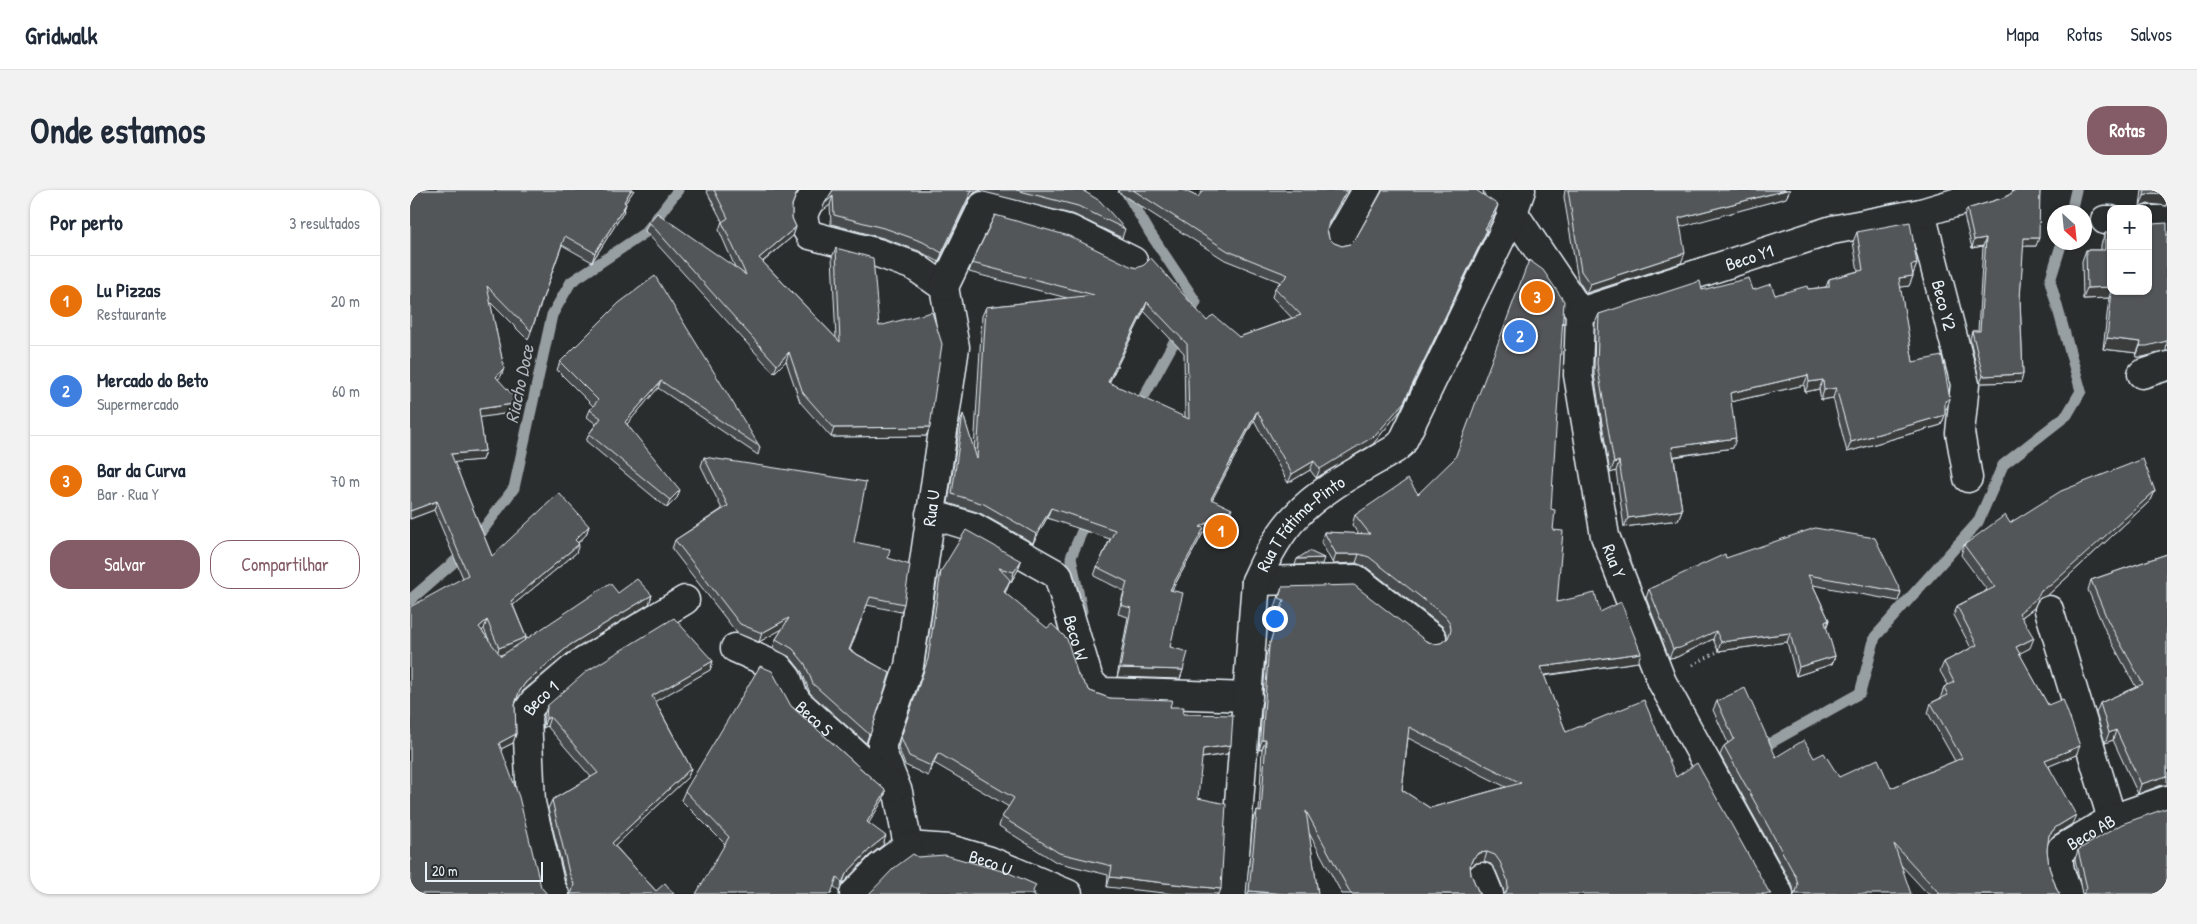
<!DOCTYPE html>
<html lang="pt">
<meta charset="utf-8">
<style>
body{margin:0;font-family:"Patrick Hand",sans-serif;background:#f2f2f3;color:#1f2937}
.controls{position:absolute;right:15px;top:15px;display:grid;overflow:hidden;border-radius:10px;box-shadow:0 1px 4px #0004}
.controls button{width:45px;height:45px;display:grid;place-items:center;padding:0;border:0;border-bottom:1px solid #e0e1e3;background:#fff;color:#1f2937;font:25px sans-serif}
.compass{position:absolute;left:1637px;top:15px;width:45px;height:45px;border-radius:50%;background:#fff;box-shadow:0 1px 4px #0004;rotate:153deg}
.scale{position:absolute;left:15px;bottom:12px;width:118px;box-sizing:border-box;padding-left:5px;border:2px solid #e8f1f8;border-top:0;font-size:14px;line-height:18px;white-space:nowrap;color:#e8f1f8;-webkit-text-stroke:4px #2a2d2e;paint-order:stroke}
.you{position:absolute;left:864px;top:428px;width:18px;height:18px;margin:-12px;border:4px solid #fff;border-radius:50%;background:#1a73e8;box-shadow:0 0 0 8px #1a73e833}
.badge{display:grid;place-items:center;width:32px;height:32px;border-radius:50%;background:#845c67;color:#fff;font-size:16px;font-weight:700}
.pin{position:absolute;translate:-50% -50%;border:2px solid #fff;box-shadow:0 1px 5px #0006}
.list{margin:0;padding:0;list-style:none}
h2{display:flex;justify-content:space-between;align-items:center;height:65px;margin:0;padding:0 20px;font-size:21px}
h2 small{font-size:16px;font-weight:400;color:#747a83}
.list li{display:grid;grid-template-columns:32px 1fr auto;gap:15px;align-items:center;box-sizing:border-box;height:90px;padding:0 20px;border-top:1px solid #e0e1e3}
.list b{display:block;font-size:19px;white-space:nowrap}
.list p{margin:0;font-size:16px;white-space:nowrap;color:#747a83}
.list em{font-size:16px;font-style:normal;color:#747a83}
.actions{display:flex;gap:10px;padding:15px 20px}
.actions a{flex:1;padding:11px 0;border:1px solid #845c67;border-radius:20px;text-align:center;font-size:18px;color:#845c67}
.actions .main{background:#845c67;color:#fff}
.map{position:relative;flex:none;width:1757px;height:704px;overflow:hidden;border-radius:20px}
header{display:flex;align-items:center;gap:30px;box-sizing:border-box;height:70px;padding:0 25px;background:#fff;border-bottom:1px solid #e0e1e3}
header strong{font-size:24px}
nav{display:flex;gap:28px;margin-inline-start:auto;font-size:18px}
.intro{display:flex;align-items:center;justify-content:space-between;box-sizing:border-box;height:120px;padding:0 30px}
h1{margin:0;font-size:35px}
.button{padding:12px 22px;border-radius:20px;background:#845c67;color:#fff;font-size:18px;font-weight:700}
main{display:flex;gap:30px;padding:0 30px}
aside{flex:1;background:#fff;border-radius:20px;box-shadow:0 1px 4px #0004}
.map>svg:first-child{display:block}
</style>
<header>
<strong>Gridwalk</strong>
<nav><a>Mapa</a><a>Rotas</a><a>Salvos</a></nav>
</header>
<div class="intro"><h1>Onde estamos</h1><a class="button">Rotas</a></div>
<main>
<aside>
<h2>Por perto<small>3 resultados</small></h2>
<ul class="list">
<li><span class="badge" style="background:#e8710a">1</span><div><b>Lu Pizzas</b><p>Restaurante</p></div><em>20 m</em></li>
<li><span class="badge" style="background:#3f7fe0">2</span><div><b>Mercado do Beto</b><p>Supermercado</p></div><em>60 m</em></li>
<li><span class="badge" style="background:#e8710a">3</span><div><b>Bar da Curva</b><p>Bar · Rua Y</p></div><em>70 m</em></li>
</ul>
<div class="actions"><a class="main">Salvar</a><a>Compartilhar</a></div>
</aside>
<div class="map">
<svg width="1757" height="704" viewBox="0 0 1757 704">
<rect width="100%" height="100%" fill="#2a2d2e"/>
<filter id="ink" filterUnits="userSpaceOnUse"><feTurbulence type="fractalNoise" baseFrequency=".02" numOctaves="2"/><feDisplacementMap in="SourceGraphic" scale="10" xChannelSelector="R" yChannelSelector="G"/><feConvolveMatrix kernelMatrix="1 2 1 2 8 2 1 2 1" color-interpolation-filters="sRGB"/></filter>
<g filter="url(#ink)">
<g fill="none" stroke-linecap="round" stroke-linejoin="round">
<path stroke="#989fa3" stroke-width="11" d="M715 0 740 43 786 112 726 221
M1661 22 1666 0
M0 410 58 360 104 298 142 125 161 92 236 42 268 0
M672 421 661 367 678 327
M1346 561 1450 503 1465 447 1568 332 1593 275 1657 225 1671 201 1640 91 1652 52"/>
<defs>
<g id="minor">
<path d="M408 0C396 17 387 25 400 45L468 63 504 76 534 97 545 157 499 476 472 554V562L488 602 498 656"/>
<path id="s1" d="M1088 0 1170 122 1168 185 1195 346 1252 492 1369 704"/>
<path id="s2" d="M1511 23 1555 194 1550 243 1558 288"/>
<path d="M1695 30H1701"/>
<path d="M1738 30H1757"/>
<path d="M929 49 957 0"/>
<path d="M534 97 573 16 661 40 723 71"/>
<path id="s3" d="M1170 122 1422 40 1511 23 1588 0"/>
<path d="M1732 184 1757 176"/>
<path id="s4" d="M520 324 563 337 648 385 679 490 688 500 696 502 838 507"/>
<path d="M846 391 946 389 1022 448"/>
<path d="M1639 420 1702 629"/>
<path id="s5" d="M325 458 368 477 377 488 383 505 388 513 483 598"/>
<path id="s6" d="M498 656 539 659 580 671 658 704"/>
<path d="M1072 687 1079 704"/>
<path id="s7" d="M145 704 141 698 121 613 117 527 119 519 123 513 165 477 275 410"/>
<path d="M444 704 470 677 498 656"/>
<path id="s8" d="M822 704 846 391C856 368 868 344 886 326 913 297 952 279 985 259L992 253 1103 23 1111 0"/>
<path id="s9" d="M1658 704C1653 689 1645 675 1651 659L1702 629 1757 610"/>
</g>
</defs>
<use href="#minor" stroke="#e8f1f8" stroke-width="31"/>
<path stroke="#e8f1f8" stroke-width="3" stroke-dasharray="1 4" stroke-linecap="butt" d="M1283 475 1311 460"/>
<use href="#minor" stroke="#2a2d2e" stroke-width="28"/>
</g>
<path fill="#474b4d" stroke="#e8f1f8" fill-rule="evenodd" d="M0 0H224L215 13 216 14 213 23 182 72 152 55 118 150 80 112 94 178 91 186 88 189 107 222 70 227 75 261 72 270 44 272 82 366 179 336 176 345 168 353 166 363 103 415 116 447 114 450 208 403 242 405 239 414 157 464 113 501 107 510 105 514 106 544 103 553 91 559 0 704 53 388 24 320 0 329ZM74 439 79 450 72 441Z
M296 0H389L387 2 382 16V28L386 37 383 46 353 72 426 148 422 67 426 58 469 136 520 237 516 246 421 247 390 212 376 171 364 183 235 41 239 32 325 77 309 40 312 31Z
M423 0H676L675 2 715 39 712 48 665 25 570 1 564 3 559 9 529 72 509 61 473 48 421 34 420 15 411 22 415 13Z
M709 0H773L788 7 917 38 919 48 924 53 932 56 940 54 946 48 972 0H1066L1085 24 1076 39 1073 49 990 221 963 254 906 288 900 280 878 293 844 230 802 309 818 328 793 343 762 400 760 457 773 480 770 489 707 487 718 427 708 424 714 401 684 386 687 377 700 349 637 328 623 353 570 323 538 313 550 233 553 224 564 261 572 126 576 117 657 108 559 82 562 73 585 25 829 147 882 128 862 107 865 98 870 92 815 70 708 2ZM734 121 774 163 775 228 699 193Z
M1155 0H1380L1376 8 1270 36 1271 73 1176 103 1168 90 1154 7Z
M1603 0H1630L1626 56H1613L1610 109 1613 184 1611 192 1570 193 1560 149 1562 141H1568L1573 56 1562 58 1554 26 1557 19 1596 7 1603 2Z
M1732 0H1757V16L1738 14 1730 17Z
M1447 42 1507 74 1503 84V86L1499 96 1490 97 1503 172 1537 218 1535 219V225L1531 235 1437 262 1423 208 1411 210 1409 199 1395 202 1394 195 1321 212 1323 258 1264 267 1272 320 1268 330 1214 337 1206 281 1200 283 1184 184 1185 133 1189 124 1292 100H1343L1365 105 1398 99 1416 97 1419 89 1448 81 1443 52Z
M1695 43 1701 101H1738L1756 161 1733 167H1726L1727 163 1693 159 1699 108 1673 109 1672 71 1676 60H1691V55Z
M209 113 350 257 348 265 248 198 217 234 267 308 257 318 176 251 179 244 186 234 177 227 180 220 183 216 147 180 150 172Z
M294 267 444 352 478 368 494 414 491 422 457 415 440 460 480 483 456 553 400 503 392 482 380 467 363 458 366 449 373 438 349 452 327 443 262 359 265 350 312 319 291 276Z
M1745 301 1741 310 1638 405 1628 409 1624 418 1611 428 1620 458 1609 463 1666 565 1639 576 1662 634 1643 646 1638 652 1637 660 1639 677 1647 700 1650 704H1518L1491 675 1384 704 1383 697 1310 565 1314 556 1318 553 1303 520 1307 511 1366 567 1404 568 1429 587 1481 598 1545 571 1518 523 1521 513 1531 508V506L1534 497 1538 495 1530 481 1534 472 1561 458 1544 425 1547 416 1577 400 1551 365 1554 355 1600 333Z
M1008 304 1141 319 1143 340 1147 412 1190 422 1228 472 1134 486 1156 542 1266 587 1094 704 1093 698 1086 681 1081 674 1074 672 1066 673 1060 677 1061 684 1068 701 1071 704H932L899 643 908 704H836L843 631 847 621 849 622 852 559 849 560 856 466 870 419 865 417 872 397 1024 454 1031 453 1037 448V443L1032 436 956 377 946 373 923 374 911 352 914 342 949 344 942 335 945 325ZM998 548 1096 597 1020 618 992 600Z
M1757 364V595H1752L1728 604 1703 550 1695 553 1686 523 1690 513 1726 497 1695 440 1678 400 1681 390Z
M1316 368 1491 402 1488 411 1403 395 1419 430 1416 438 1425 466 1422 474 1386 486 1377 452 1308 461 1303 449 1267 467 1259 468 1236 408 1239 399Z
M611 371 608 380 601 392H600L595 403 668 485 680 501 699 508 760 517 773 524 821 555 817 564 792 568 697 697 698 685 646 672 589 636 592 627 599 617 524 573 518 586 495 575 488 557 514 478 527 391 531 381Z
M303 471 300 480 245 511 281 578 278 587 205 656 246 701 160 704V703L156 692 138 619 142 610 181 587 137 536 133 538 134 525 137 516Z
M381 516 476 601 473 610 458 633 473 655 459 666 433 693 429 702 424 696 315 654 271 610 275 601Z
M1668 660 1757 704H1672L1665 669Z"/>
<path fill="#3a3d3e" stroke="#e8f1f8" d="M221 0H224L210 21 214 12Z
M562 0H571L564 3 559 9 529 72 532 63Z
M937 0H939L915 41 919 32Z
M1376 0H1380L1376 8 1266 38 1269 28Z
M1742 3 1757 4V16L1738 14 1730 17 1734 6Z
M423 6 420 15 411 22 415 13Z
M216 14 213 23 182 72 185 63Z
M1088 15 1085 24 1072 48 1075 39Z
M386 37 383 46 346 77 349 68Z
M1077 40 1073 49 990 221 963 254 906 288 910 279Z
M1576 48 1573 56 1562 58 1564 50Z
M1614 48H1629L1626 56H1611Z
M1275 63 1271 73 1176 103 1180 94Z
M1507 74 1503 84H1497L1501 75Z
M1503 86 1499 96 1485 98 1489 88Z
M1701 97V101L1699 108 1673 109 1677 98Z
M737 112 734 121 695 201 698 192Z
M1697 148 1731 152 1727 163 1693 159Z
M1757 151 1756 161 1733 167H1726L1730 156Z
M379 162 376 171 364 183 367 175Z
M94 178 91 186 83 196 86 187Z
M1613 184 1611 192 1570 193 1573 186Z
M1398 185 1394 195 1316 213 1320 203Z
M1413 190 1409 199 1395 202 1399 192Z
M251 191 248 198 212 240 215 232Z
M1426 198 1423 208 1411 210 1414 200Z
M1540 209 1537 218 1532 221 1535 211Z
M110 213 107 222 66 228 69 219Z
M847 221 844 230 798 318 801 309Z
M1535 225 1531 235 1437 262 1441 252Z
M520 237 516 246 421 247 424 238Z
M1326 248 1323 258 1259 267 1262 257Z
M75 261 72 270 37 273 41 264Z
M904 271 900 280 878 293 882 284Z
M1209 271 1206 281 1200 283 1204 273Z
M270 300 267 308 257 318 260 310Z
M1745 301 1741 310 1638 405 1628 409 1624 418 1605 432 1609 423 1631 400Z
M27 311 24 320 0 329V321Z
M641 318 637 328 623 353 626 344Z
M822 319 818 328 793 343 757 409 760 400 790 337Z
M1272 320 1268 330 1214 337 1218 328Z
M179 336 176 345 162 358 165 350Z
M169 354 166 363 97 420 101 411Z
M926 364H949L946 373 923 374Z
M914 368 912 374 885 375 887 369Z
M611 371 608 380 601 392 604 382Z
M600 390 597 399 590 411 594 402Z
M242 405 239 414 157 464 113 501 106 511 109 502 116 492 160 455Z
M379 428 376 437 349 452 352 443Z
M77 430 74 439 66 446 69 437Z
M1419 430 1416 439 1415 432Z
M1306 441 1303 449 1267 467 1259 468 1263 459Z
M1380 443 1377 452 1308 461 1311 452Z
M116 447 112 456 86 467 89 458Z
M1624 448 1620 458 1603 467 1606 457Z
M1231 463 1228 472 1128 486 1131 477Z
M1425 466 1422 474 1386 486 1389 477Z
M303 471 300 480 239 515 242 506Z
M710 478 773 480 770 489 707 487Z
M140 527 137 536 133 538 136 529Z
M1706 540 1703 550 1695 553 1699 543Z
M106 544 103 553 85 562 89 553Z
M852 550H856L852 559 849 560Z
M821 555 817 564 790 568 793 559Z
M1670 556 1666 565 1632 579 1635 570Z
M528 563 524 573 518 586 521 576Z
M281 578 278 587 199 662 202 653Z
M1755 586H1757V595H1752L1728 604 1731 594Z
M476 601 473 610 454 641 457 632Z
M1666 625 1662 634 1643 646 1636 655 1639 645 1646 637Z
M476 646 473 655 459 666 433 693 429 702 436 684 462 657Z
M1077 662 1074 672 1066 673 1059 678 1063 668 1069 663Z
M700 687 811 699 809 704H764L697 697Z
M839 701 875 704H838Z"/>
<path fill="#535759" stroke="#e8f1f8" fill-rule="evenodd" d="M0 0H221L214 12 216 14 185 63 155 46 121 141 77 96 94 178 86 187 110 213 69 219 75 261 41 264 82 366 149 303 179 336 165 350 169 354 101 411 116 447 89 458 77 430 69 437 91 466 200 393 208 403 227 389 242 405 160 455 116 492 109 502 105 514 106 544 89 553 109 607 131 697 137 704H0V417L58 385 27 311 0 321Z
M304 0H388L382 15V28L386 37 349 68 430 152 426 58 463 68 469 136 522 122 532 154 520 237 424 238 393 203 379 162 367 175 239 32 247 23 336 85 312 32 318 28Z
M423 0H562L532 63 513 52 477 39 424 25 423 6 415 13Z
M606 0H672L690 11 715 39 668 16Z
M723 0H773L788 7 793 0H937L919 32 917 40 919 48 924 53 932 56 940 54 946 48 973 0H1066L1088 15 1075 39 1077 40 994 212 966 245 910 279 904 271 882 284 847 221 801 309 822 319 790 337 794 338 760 400 773 403 760 457 778 462 773 480 710 478 721 418 711 415 717 392 687 377 705 340 641 318 626 344 574 314 542 304 553 224 567 269 576 117 684 105 562 73 585 25 659 46 720 76 727 78 734 75 741 68 797 131 803 125 829 147 891 125 865 98 878 85 818 61ZM737 112 777 154 779 229 698 192Z
M1158 0H1376L1269 28 1275 63 1180 94 1171 81Z
M1604 0H1630L1629 48H1614L1610 109 1613 184 1573 186 1562 141H1570L1576 48 1564 50 1557 19 1596 7 1603 2Z
M1735 0H1757V4L1742 3 1734 6Z
M1500 32 1507 74 1501 75 1503 86 1489 88 1503 172 1532 166 1540 209 1535 211V225L1441 252 1426 198 1414 200 1413 190 1399 192 1398 185 1320 203 1326 248 1262 257 1272 320 1218 328 1209 271 1204 273 1187 174 1189 124 1290 91 1292 100 1339 88 1343 100 1361 94 1365 105 1397 96 1398 99 1419 97V89L1453 80 1447 42Z
M1738 33 1742 34 1757 33V151L1737 156H1730L1731 152 1697 148 1702 101H1738Z
M1701 42V97L1677 98 1676 60H1695V43Z
M1119 70 1133 80 1154 111 1141 319 1145 320 1143 340 1153 341 1147 412 1185 403 1190 422 1211 412 1231 463 1131 477 1156 542 1234 510 1266 587 1287 573 1359 702 1361 704H1095L1098 697 1097 689 1090 672 1085 665 1077 662 1069 663 1063 668 1060 675 1061 684 1068 701 1071 704H941L896 621 908 704H875L839 701 847 621 851 622 856 550H852L859 456 874 410 869 408 872 397 944 395 1016 451 1024 454 1031 453 1038 448 1041 440 1040 433 1035 426 959 367 949 364H926L914 342 960 344 945 325 998 289 1008 304 1045 268ZM999 537 1111 593 1020 618 992 600Z
M245 86 350 257 251 191 215 232 270 300 260 310 179 244 191 228 180 220 188 210 150 172 209 113Z
M294 267 456 292 444 352 480 359 478 368 500 375 494 414 460 407 439 460 480 483 460 545 403 494 395 474 383 459 366 449 379 428 352 443 330 434 265 350 318 316Z
M1733 269 1745 301 1641 395 1631 400 1627 408 1609 423 1624 448 1606 457 1638 515 1653 509 1670 556 1635 570 1666 625 1646 637 1639 645 1637 660 1639 677 1647 700 1650 704H1530L1484 654 1501 704H1384L1386 702 1388 695 1386 687 1314 556 1324 549 1307 511 1335 498 1366 567 1394 550 1404 568 1414 563 1429 587 1468 569 1481 598 1552 568 1521 513 1538 505 1534 497 1544 492 1534 472 1567 455 1547 416 1585 397 1554 355 1595 325 1600 333 1651 301Z
M1405 338 1465 348 1491 402 1398 385 1419 430 1415 432 1425 466 1389 477 1380 443 1311 452 1306 441 1270 458 1263 459 1239 399 1315 364 1316 368Z
M556 340 611 371 604 382 589 378 600 390 594 402 637 438 642 434 657 449 668 485 680 501 699 508 762 510 760 517H774L773 524 823 525 821 555 793 559 788 608 816 614 811 699 700 687 702 676 649 663 592 627 604 608 528 563 521 576 499 566 491 547 518 469 531 381Z
M899 361 914 368 887 369Z
M1757 364V586L1731 594 1706 540 1699 543 1690 513 1733 494 1698 431 1681 390Z
M264 428 303 471 242 506 281 578 202 653 246 701 255 693 264 704H160L162 702 164 694 159 683 142 610 188 583 140 527 136 529 137 516 177 481Z
M350 476 362 481 381 516 476 601 457 632 476 646 462 657 436 684 432 693 427 687 421 704H286L319 647 275 601Z
M1757 618V704H1673L1677 698 1668 660 1712 634Z
M503 664 508 667 535 665 599 683 626 695 623 701 625 704H459L484 678Z"/>
</g>
<g text-anchor="middle" dominant-baseline="central" stroke-width="4" stroke-linejoin="round" paint-order="stroke">
<g font-size="18" fill="#e8f1f8" stroke="#2a2d2e">
<text stroke="none"><textPath href="#s3" startOffset="178">Beco Y1</textPath></text>
<text stroke="none"><textPath href="#s2" startOffset="95">Beco Y2</textPath></text>
<text transform="translate(521 318) rotate(-82)">Rua U</text>
<text stroke="none"><textPath href="#s8" startOffset="388">Rua T Fátima-Pinto</textPath></text>
<text stroke="none"><textPath href="#s1" startOffset="400">Rua Y</textPath></text>
<text stroke="none"><textPath href="#s4" startOffset="208">Beco W</textPath></text>
<text stroke="none"><textPath href="#s7" startOffset="205">Beco 1</textPath></text>
<text stroke="none"><textPath href="#s5" startOffset="111">Beco S</textPath></text>
<text stroke="none"><textPath href="#s9" startOffset="81">Beco AB</textPath></text>
<text stroke="none"><textPath href="#s6" startOffset="85">Beco U</textPath></text>
</g>
<g font-size="19" font-style="italic" fill="#acb3b9" stroke="#2a2d2e">
<text transform="translate(109 194) rotate(-78)">Riacho Doce</text>
</g>
</g>
</svg>
<div class="controls">
<button>+</button>
<button>−</button>
</div>
<svg class="compass" viewBox="-18 -18 36 36"><path d="M0-13l5 13h-10z" fill="#e53935"/><path d="M0 13l5-13h-10z" fill="#747a83"/></svg>
<div class="scale">20 m</div>
<div class="you"></div>
<div class="pin badge" style="left:811px;top:341px;background:#e8710a">1</div>
<div class="pin badge" style="left:1110px;top:146px;background:#3f7fe0">2</div>
<div class="pin badge" style="left:1127px;top:107px;background:#e8710a">3</div>
</div>
</main>
